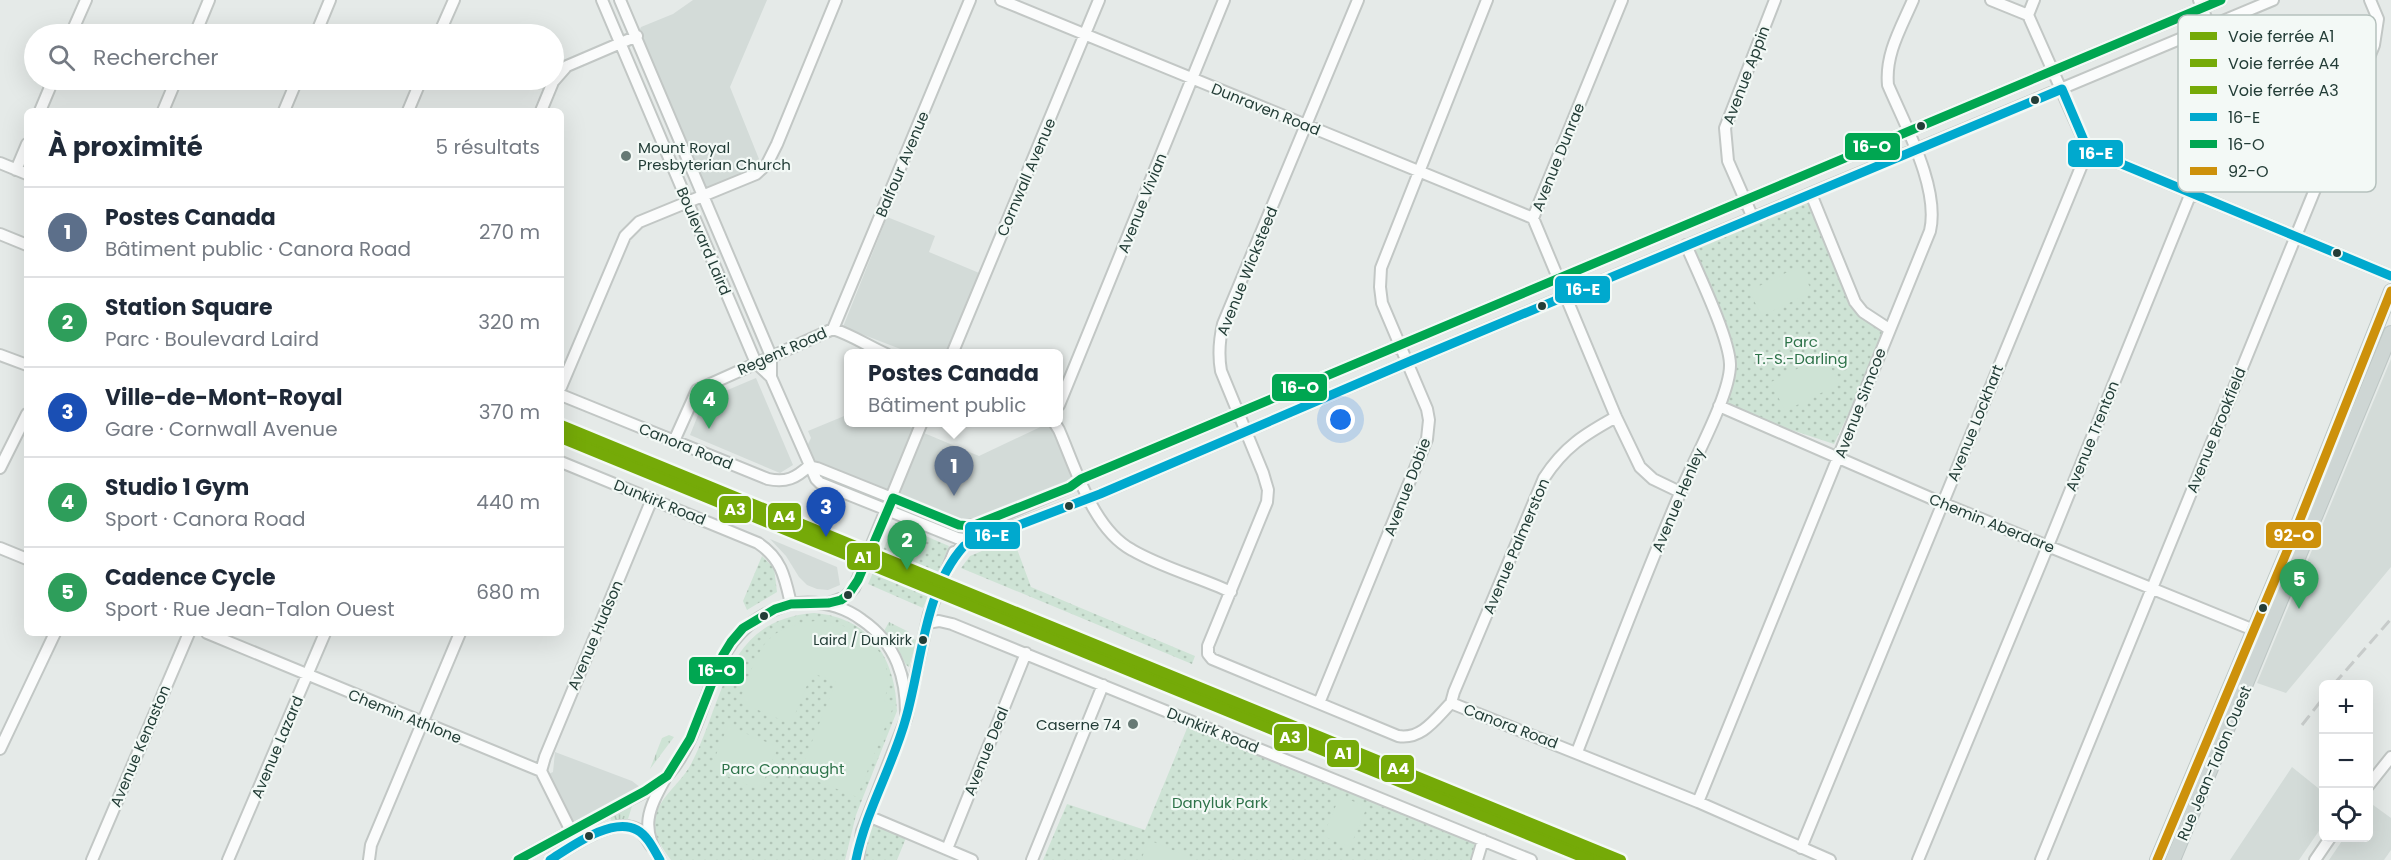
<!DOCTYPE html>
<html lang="fr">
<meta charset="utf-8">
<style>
body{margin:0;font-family:Poppins,sans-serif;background:#f2f2f3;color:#1f2937}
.controls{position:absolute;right:18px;bottom:18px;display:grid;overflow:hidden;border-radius:9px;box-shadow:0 6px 24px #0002}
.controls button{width:54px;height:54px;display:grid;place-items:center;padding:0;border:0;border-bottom:2px solid #e0e1e3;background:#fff;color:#1f2937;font:30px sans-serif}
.you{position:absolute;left:1341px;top:420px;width:21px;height:21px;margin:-15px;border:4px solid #fff;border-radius:50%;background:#1a73e8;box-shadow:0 0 0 9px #1a73e833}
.badge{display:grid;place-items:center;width:39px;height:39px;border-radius:50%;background:#db2777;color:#fff;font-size:20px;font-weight:700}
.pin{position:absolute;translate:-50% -50px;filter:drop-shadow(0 2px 3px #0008)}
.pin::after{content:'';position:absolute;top:32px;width:21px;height:18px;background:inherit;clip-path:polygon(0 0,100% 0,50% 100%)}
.popup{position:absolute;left:844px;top:349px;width:219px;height:78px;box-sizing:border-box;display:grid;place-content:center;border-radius:9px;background:#fff;filter:drop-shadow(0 2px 4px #0005);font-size:20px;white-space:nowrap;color:#747a83}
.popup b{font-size:22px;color:#1f2937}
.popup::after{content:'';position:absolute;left:50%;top:100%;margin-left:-12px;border:12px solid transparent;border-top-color:#fff}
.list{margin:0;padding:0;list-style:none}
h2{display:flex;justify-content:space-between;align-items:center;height:78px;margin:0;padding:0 24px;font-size:26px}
h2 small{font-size:20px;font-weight:400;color:#747a83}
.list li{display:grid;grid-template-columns:39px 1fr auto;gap:18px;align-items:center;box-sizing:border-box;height:90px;padding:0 24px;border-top:2px solid #e0e1e3}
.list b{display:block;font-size:22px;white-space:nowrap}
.list p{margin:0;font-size:20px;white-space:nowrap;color:#747a83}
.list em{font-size:20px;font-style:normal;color:#747a83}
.icon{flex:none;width:33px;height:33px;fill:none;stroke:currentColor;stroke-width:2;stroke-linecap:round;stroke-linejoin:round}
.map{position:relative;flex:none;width:2391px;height:860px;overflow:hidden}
.search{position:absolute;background:#fff;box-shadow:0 6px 24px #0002;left:24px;top:24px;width:540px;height:66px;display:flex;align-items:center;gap:15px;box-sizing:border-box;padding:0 21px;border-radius:33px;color:#747a83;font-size:22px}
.panel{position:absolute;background:#fff;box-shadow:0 6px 24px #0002;left:24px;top:108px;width:540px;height:528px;border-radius:9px}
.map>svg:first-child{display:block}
</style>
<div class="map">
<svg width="2391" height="860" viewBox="0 0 2391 860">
<defs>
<pattern id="grass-tufts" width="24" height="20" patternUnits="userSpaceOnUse" patternTransform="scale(1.5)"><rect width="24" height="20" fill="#cee3d5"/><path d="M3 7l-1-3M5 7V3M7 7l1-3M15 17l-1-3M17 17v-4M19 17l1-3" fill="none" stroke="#b1c4b7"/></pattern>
<pattern id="park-dots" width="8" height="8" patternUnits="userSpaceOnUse" patternTransform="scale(1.5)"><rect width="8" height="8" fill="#cee3d5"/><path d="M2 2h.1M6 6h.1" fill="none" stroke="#b1c4b7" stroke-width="1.8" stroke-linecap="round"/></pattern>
</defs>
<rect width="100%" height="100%" fill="#e5eae8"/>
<path fill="#d3dbd8" d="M693 0H767L730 87 763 169 703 197 637 36 641 27 673 14Z
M887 217 935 236 929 252 984 275 945 353H911L843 327Z
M2391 359V567L2286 693 2257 683Z
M756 378 793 465 780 473 690 435 704 400Z
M849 414V422L900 423 979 456 1049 423 1081 479 979 524 960 523 816 464 807 446 811 438 808 431Z
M770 539 837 567 840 585 828 590 817 589 807 585 799 577 786 556Z
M555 752 632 781 645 791 571 831 542 777 553 772Z
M2292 767 2323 792V825L2299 860H2230Z
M2369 802 2391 818V850L2384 860H2329L2344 838H2368Z"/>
<path fill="url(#grass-tufts)" d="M889 622 909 632V638L917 640 909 667 906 665 898 649 884 631Z
M669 735 674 737 650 769 662 738Z
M633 803 628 819 611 820 610 817Z"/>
<path fill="url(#park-dots)" d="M1811 194 1855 302 1889 329 1834 444 1719 406 1730 364 1686 245Z
M895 523 949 546 923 608 868 584Z
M1013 538 1031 587 1195 656 1192 664 961 568 970 556Z
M762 556 774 568 777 592 747 610 743 601Z
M814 613C869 617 896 658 897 711L856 815 845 860H671C662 848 652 834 655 819 658 798 680 784 690 766 725 701 723 620 814 613Z
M1188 726 1477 844 1470 860H1043L1067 804 1145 830Z
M868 816 908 833 897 860H858Z"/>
<path fill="#cee3d5" d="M1800 266 1812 292 1762 316 1749 291Z
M1825 355 1839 384 1785 411 1771 382Z
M815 621C859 622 900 652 884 701L894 705 857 797 799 774 836 682 812 673 791 724 739 702C758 656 758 628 815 621Z
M728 726 778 747 760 790 710 769Z
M1340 796 1367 807 1350 847 1323 836Z
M1149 840 1196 860H1141Z"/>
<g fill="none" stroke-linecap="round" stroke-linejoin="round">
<defs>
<path id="minor" d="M602 0 756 363 771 377
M620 0 771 356V377L816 479 820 483 957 538 975 541
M1001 0 1533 218
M1358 0 1223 324C1219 341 1218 354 1221 371L1263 473 1268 490 1267 502 1208 646V654L1212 659 1398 736C1422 740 1436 718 1451 703
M1622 0 1533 218 1616 417 1640 467 1653 479 1680 492
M1991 0 2028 15
M71 34 86 0
M195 34 209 0
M316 34 330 0
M439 34 454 0
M40 111 53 80
M163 111 176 80
M284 111 297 80
M408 111 421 80
M541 111 553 82 567 66 637 36
M2088 150 2391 276
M0 163 27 174
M16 170 27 144
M1811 194 1855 302 1863 312 1889 329
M1753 218 1728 161 1725 128 1775 0
M0 234 27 245
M833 329 970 0
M952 354 1099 0
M0 355 27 365
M561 387 625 236 639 222 756 174 767 164 777 144 836 0
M561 395 768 479C786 483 796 478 809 466L817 468 959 525H980L1070 487 1081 479 2221 0
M1059 405 1224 0
M1719 406 1942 503 2261 633
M1054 422 1059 430C1076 469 1093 529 1132 550 1163 568 1199 577 1231 592
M674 441 697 390 833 329C852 335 868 346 886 354
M561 462 758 543C782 559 785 578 791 604
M0 468 27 414
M0 548 27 559
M952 559 960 548 975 541 1100 494 1408 362 2273 0
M829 603 845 597 854 588 922 422
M927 623 939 621 952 624 1531 860
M207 633 541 771 571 831
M1319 703 1427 439 1429 420 1427 409 1382 303 1380 287 1381 268 1487 0
M1451 703 1698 802 1830 860
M1451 703 1454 692 1544 478C1564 447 1585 434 1616 417
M0 749 55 633
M1577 752C1611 665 1644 577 1681 491 1693 461 1731 394 1730 364 1729 337 1698 273 1686 245
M541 771 545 757 652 499
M2368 786 2391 757
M1698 802 1930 231C1940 188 1905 125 1888 85 1885 54 1901 28 1913 0
M868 816 972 860
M1801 848 2088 150 2028 15 2034 0
M947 849 1026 653
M92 860 189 633
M228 860 325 633
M369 860 371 845 460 633
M518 860C551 842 584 824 618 806 634 797 655 788 668 775 711 726 703 648 764 615 775 609 786 604 798 603 822 601 843 606 862 620 897 644 907 679 906 719
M550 860C570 848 617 813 640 831 644 835 648 841 651 846
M660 860C640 827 648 810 665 779
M858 860 862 831 906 719 929 614 954 552
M1032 860 1103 685
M1477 860 1483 840
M1918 860 2043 558 2191 193 2227 98V71L2199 0
M2041 860 2374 45 2378 19 2370 0
M2315 860 2330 838"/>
<path id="major" d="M2157 860 2293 537 2391 291
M2173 860 2391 333"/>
</defs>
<use href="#minor" stroke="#c2c7c5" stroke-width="14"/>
<use href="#major" stroke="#bdc6c4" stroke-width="16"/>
<use href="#minor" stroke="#fbfcfc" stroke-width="10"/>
<use href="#major" stroke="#ced6d4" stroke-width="14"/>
<path stroke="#c7cbca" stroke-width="3" stroke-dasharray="12 6" stroke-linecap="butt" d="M2334 684 2391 619
M2302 725 2324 697"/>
<defs>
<path id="bus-1" d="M550 860C571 847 612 816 637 830 648 836 654 850 660 860
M856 860C866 810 893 766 906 718 922 662 924 590 964 546L1100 494 1408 362 2062 89 2088 150 2391 276"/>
<path id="bus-2" d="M518 860 645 791 667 776 690 739 723 655 731 642 743 628 775 609 791 604 829 603 841 600 848 595 858 580 893 498 959 525 972 526 1070 487 1081 479 2221 0"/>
<path id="bus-3" d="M2157 860 2293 537 2391 291"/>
</defs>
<use href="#bus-1" stroke="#f3f9f6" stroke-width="14"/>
<use href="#bus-2" stroke="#f3f9f6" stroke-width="14"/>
<use href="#bus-3" stroke="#f3f9f6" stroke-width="14"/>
<use href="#bus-1" stroke="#00a9ce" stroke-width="9"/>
<use href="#bus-2" stroke="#00a651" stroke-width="9"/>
<use href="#bus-3" stroke="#cd910b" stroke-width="9"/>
<defs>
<path id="rail-1" d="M561 433 1604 860"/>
<path id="rail-2" d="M561 425 1621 860"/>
<path id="rail-3" d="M561 438 1589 860"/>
</defs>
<use href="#rail-1" stroke="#f3f9f6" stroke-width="15"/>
<use href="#rail-2" stroke="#f3f9f6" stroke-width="15"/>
<use href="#rail-3" stroke="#f3f9f6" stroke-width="15"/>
<use href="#rail-1" stroke="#75aa08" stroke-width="10"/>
<use href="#rail-2" stroke="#75aa08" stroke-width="10"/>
<use href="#rail-3" stroke="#75aa08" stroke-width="10"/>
</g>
<g fill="#233d37" stroke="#f3f9f6" stroke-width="2">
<circle cx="2035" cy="100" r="5"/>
<circle cx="1921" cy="126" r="5"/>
<circle cx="2337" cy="253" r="5"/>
<circle cx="1542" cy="306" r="5"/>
<circle cx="1069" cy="506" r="5"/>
<circle cx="848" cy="595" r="5"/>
<circle cx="2263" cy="608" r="5"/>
<circle cx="764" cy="616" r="5"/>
<circle cx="923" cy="640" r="5"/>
<circle cx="589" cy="836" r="5"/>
</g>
<g fill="#677a75" stroke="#f3f9f6" stroke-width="2">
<circle cx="626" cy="156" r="6"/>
<circle cx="1133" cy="724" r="6"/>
</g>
<g text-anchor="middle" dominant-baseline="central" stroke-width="4.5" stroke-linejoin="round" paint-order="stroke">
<g font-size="14" fill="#233d37" stroke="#f3f9f6" text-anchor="end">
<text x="912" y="640">Laird / Dunkirk</text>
</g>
<g font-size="15" fill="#233d37" stroke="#f3f9f6">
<text transform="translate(1746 75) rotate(-69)">Avenue Appin</text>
<text transform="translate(1266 109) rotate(22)">Dunraven Road</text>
<text transform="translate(1558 157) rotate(-68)">Avenue Dunrae</text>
<text transform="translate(902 164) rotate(-67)">Balfour Avenue</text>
<text transform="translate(1026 177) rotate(-67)">Cornwall Avenue</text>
<text transform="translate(1142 203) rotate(-68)">Avenue Vivian</text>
<text transform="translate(704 241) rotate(67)">Boulevard Laird</text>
<text transform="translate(1247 271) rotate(-68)">Avenue Wicksteed</text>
<text transform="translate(782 351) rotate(-24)">Regent Road</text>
<text transform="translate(1860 403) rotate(-69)">Avenue Simcoe</text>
<text transform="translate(1975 423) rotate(-68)">Avenue Lockhart</text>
<text transform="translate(2216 430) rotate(-68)">Avenue Brookfield</text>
<text transform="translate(2092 436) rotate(-68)">Avenue Trenton</text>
<text transform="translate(686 446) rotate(22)">Canora Road</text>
<text transform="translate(1407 487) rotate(-69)">Avenue Dobie</text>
<text transform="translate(1678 500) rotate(-67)">Avenue Henley</text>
<text transform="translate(660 502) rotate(22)">Dunkirk Road</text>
<text transform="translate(1992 523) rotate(22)">Chemin Aberdare</text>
<text transform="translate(1516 546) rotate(-67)">Avenue Palmerston</text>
<text transform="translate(595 635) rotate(-67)">Avenue Hudson</text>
<text transform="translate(405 716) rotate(22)">Chemin Athlone</text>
<text transform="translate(1511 726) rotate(21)">Canora Road</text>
<text transform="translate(1213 730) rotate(22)">Dunkirk Road</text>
<text transform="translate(140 746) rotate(-67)">Avenue Kenaston</text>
<text transform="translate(277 747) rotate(-67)">Avenue Lazard</text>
<text transform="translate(986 751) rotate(-68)">Avenue Deal</text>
<text transform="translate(2214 763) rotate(-67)">Rue Jean-Talon Ouest</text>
</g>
<g font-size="15" fill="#233d37" stroke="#f3f9f6" text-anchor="start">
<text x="638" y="147">Mount Royal<tspan x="638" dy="17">Presbyterian Church</tspan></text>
<text x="1121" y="724" text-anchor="end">Caserne 74</text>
</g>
<g font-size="15" fill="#2e734a" stroke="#f3f9f6">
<text x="1801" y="341">Parc<tspan x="1801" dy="17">T.-S.-Darling</tspan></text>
<text x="783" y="768">Parc Connaught</text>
<text x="1220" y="802">Danyluk Park</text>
</g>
</g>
<rect x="2178" y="15" width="198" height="177" rx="9" fill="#f3f9f6" stroke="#b5c1bd" stroke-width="1.5"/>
<rect x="2190" y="32" width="27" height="8" fill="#75aa08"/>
<rect x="2190" y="59" width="27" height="8" fill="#75aa08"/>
<rect x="2190" y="86" width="27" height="8" fill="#75aa08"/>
<rect x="2190" y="113" width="27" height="8" fill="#00a9ce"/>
<rect x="2190" y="140" width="27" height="8" fill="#00a651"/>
<rect x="2190" y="167" width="27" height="8" fill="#cd910b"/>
<g font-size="16" fill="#233d37">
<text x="2228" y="42">Voie ferrée A1</text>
<text x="2228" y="69">Voie ferrée A4</text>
<text x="2228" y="96">Voie ferrée A3</text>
<text x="2228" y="123">16-E</text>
<text x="2228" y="150">16-O</text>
<text x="2228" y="177">92-O</text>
</g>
<g stroke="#f3f9f6" stroke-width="2">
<rect x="1844" y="132" width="57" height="29" rx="6" fill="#00a651"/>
<rect x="2067" y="139" width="57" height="29" rx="6" fill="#00a9ce"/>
<rect x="1554" y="275" width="57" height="29" rx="6" fill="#00a9ce"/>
<rect x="1271" y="373" width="57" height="29" rx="6" fill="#00a651"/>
<rect x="718" y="495" width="34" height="29" rx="6" fill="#75aa08"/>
<rect x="767" y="502" width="35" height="29" rx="6" fill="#75aa08"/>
<rect x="2265" y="521" width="57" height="28" rx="6" fill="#cd910b"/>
<rect x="964" y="521" width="57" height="29" rx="6" fill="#00a9ce"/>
<rect x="846" y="542" width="35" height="29" rx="6" fill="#75aa08"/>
<rect x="688" y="656" width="57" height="29" rx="6" fill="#00a651"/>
<rect x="1273" y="723" width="35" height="29" rx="6" fill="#75aa08"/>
<rect x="1326" y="739" width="34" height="29" rx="6" fill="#75aa08"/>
<rect x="1380" y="754" width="35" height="29" rx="6" fill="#75aa08"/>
</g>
<g font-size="16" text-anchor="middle" font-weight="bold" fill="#fff">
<text x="1872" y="152">16-O</text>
<text x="2096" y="159">16-E</text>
<text x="1583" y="295">16-E</text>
<text x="1300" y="393">16-O</text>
<text x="735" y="515">A3</text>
<text x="784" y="522">A4</text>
<text x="2294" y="541">92-O</text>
<text x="992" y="541">16-E</text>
<text x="863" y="563">A1</text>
<text x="717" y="676">16-O</text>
<text x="1290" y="743">A3</text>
<text x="1343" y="759">A1</text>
<text x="1398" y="774">A4</text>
</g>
</svg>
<div class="controls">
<button>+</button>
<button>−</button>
<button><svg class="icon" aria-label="locate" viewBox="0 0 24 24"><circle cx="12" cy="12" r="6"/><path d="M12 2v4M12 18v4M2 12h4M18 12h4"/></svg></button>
</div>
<div class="you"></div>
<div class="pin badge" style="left:954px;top:496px;background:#5c6f8a">1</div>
<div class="popup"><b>Postes Canada</b>Bâtiment public</div>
<div class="pin badge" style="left:907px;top:570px;background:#2e9e5b">2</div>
<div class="pin badge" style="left:826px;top:537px;background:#1a4fb4">3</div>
<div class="pin badge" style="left:709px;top:429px;background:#2e9e5b">4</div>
<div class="pin badge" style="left:2299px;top:609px;background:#2e9e5b">5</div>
<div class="search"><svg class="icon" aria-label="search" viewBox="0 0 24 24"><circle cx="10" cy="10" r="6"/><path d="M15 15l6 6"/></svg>Rechercher</div>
<section class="panel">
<h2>À proximité<small>5 résultats</small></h2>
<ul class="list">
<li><span class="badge" style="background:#5c6f8a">1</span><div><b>Postes Canada</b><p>Bâtiment public · Canora Road</p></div><em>270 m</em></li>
<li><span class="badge" style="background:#2e9e5b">2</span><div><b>Station Square</b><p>Parc · Boulevard Laird</p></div><em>320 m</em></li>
<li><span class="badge" style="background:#1a4fb4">3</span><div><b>Ville-de-Mont-Royal</b><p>Gare · Cornwall Avenue</p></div><em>370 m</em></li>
<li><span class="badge" style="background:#2e9e5b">4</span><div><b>Studio 1 Gym</b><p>Sport · Canora Road</p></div><em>440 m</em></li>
<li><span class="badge" style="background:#2e9e5b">5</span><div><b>Cadence Cycle</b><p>Sport · Rue Jean-Talon Ouest</p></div><em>680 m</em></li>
</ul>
</section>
</div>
